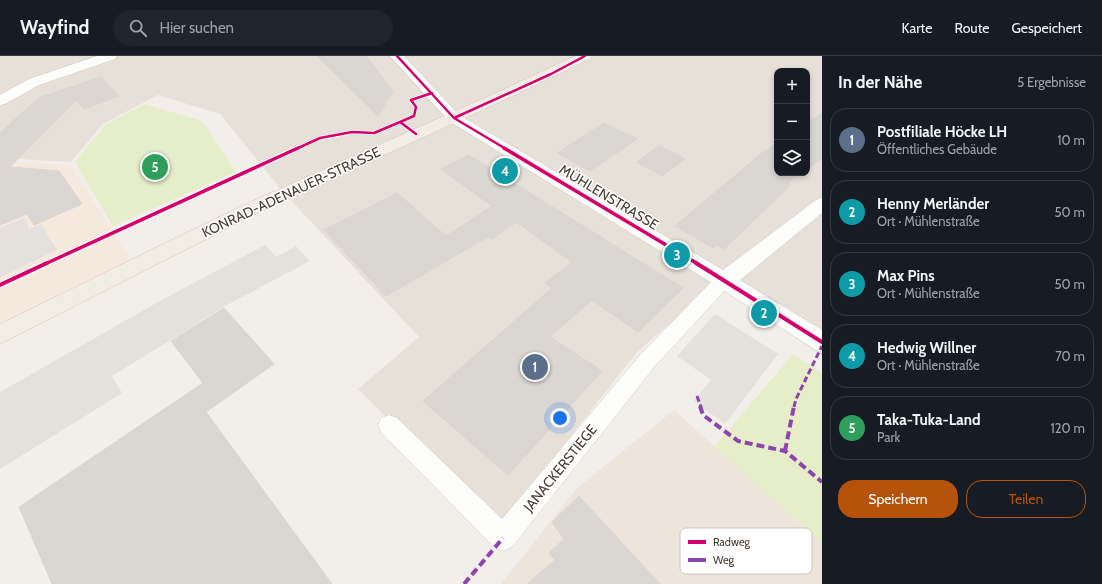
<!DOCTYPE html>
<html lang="de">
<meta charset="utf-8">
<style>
body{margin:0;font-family:Cabin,sans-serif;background:#20242c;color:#f1f3f6}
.controls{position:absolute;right:12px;top:12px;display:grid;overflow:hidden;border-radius:8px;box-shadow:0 2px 6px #0003}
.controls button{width:36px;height:36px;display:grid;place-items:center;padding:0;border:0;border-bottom:1px solid #363941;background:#171b24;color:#f1f3f6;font:20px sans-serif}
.you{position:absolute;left:560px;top:362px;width:14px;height:14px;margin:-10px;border:3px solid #fff;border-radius:50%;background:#1a73e8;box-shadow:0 0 0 6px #1a73e833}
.badge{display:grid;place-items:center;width:26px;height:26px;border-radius:50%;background:#b45309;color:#fff;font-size:13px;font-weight:700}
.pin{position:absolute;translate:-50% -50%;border:2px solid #fff;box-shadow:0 1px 4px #0006}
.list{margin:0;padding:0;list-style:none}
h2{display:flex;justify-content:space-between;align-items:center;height:52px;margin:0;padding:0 16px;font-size:17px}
h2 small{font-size:13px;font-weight:400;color:#9ea1a6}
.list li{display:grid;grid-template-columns:26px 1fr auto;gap:12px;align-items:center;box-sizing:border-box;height:64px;margin:0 8px 8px;padding:0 8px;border:1px solid #363941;border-radius:16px}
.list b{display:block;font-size:15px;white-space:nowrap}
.list p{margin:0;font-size:13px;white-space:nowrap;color:#9ea1a6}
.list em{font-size:13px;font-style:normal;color:#9ea1a6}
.actions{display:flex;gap:8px;padding:12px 16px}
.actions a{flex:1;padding:9px 0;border:1px solid #b45309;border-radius:16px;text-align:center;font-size:14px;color:#b45309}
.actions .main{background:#b45309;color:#fff}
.icon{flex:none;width:22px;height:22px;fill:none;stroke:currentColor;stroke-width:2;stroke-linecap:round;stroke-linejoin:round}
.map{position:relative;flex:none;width:822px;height:528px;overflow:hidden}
header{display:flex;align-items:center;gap:24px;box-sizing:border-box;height:56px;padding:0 20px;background:#171b24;border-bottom:1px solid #363941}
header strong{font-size:19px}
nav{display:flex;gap:22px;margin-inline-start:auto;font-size:14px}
.search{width:280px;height:36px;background:#20242c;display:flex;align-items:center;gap:10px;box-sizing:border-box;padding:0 14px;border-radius:22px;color:#9ea1a6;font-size:15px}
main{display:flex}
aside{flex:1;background:#171b24}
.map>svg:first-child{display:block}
</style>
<header>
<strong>Wayfind</strong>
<div class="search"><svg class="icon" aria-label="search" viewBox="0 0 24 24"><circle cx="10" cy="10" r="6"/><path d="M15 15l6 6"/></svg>Hier suchen</div>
<nav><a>Karte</a><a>Route</a><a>Gespeichert</a></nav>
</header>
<main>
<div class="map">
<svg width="822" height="528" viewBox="0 0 822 528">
<rect width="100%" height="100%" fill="#f2efeb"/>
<path fill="#e6e0d8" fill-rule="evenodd" d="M0 0H822V300L716 227 636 297 497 475 358 333 419 281 283 136 220 58 158 39 103 68 71 106 0 102ZM777 15H807V117H777Z"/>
<path fill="#f5e8dd" d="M0 105 70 109 131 204 0 271Z"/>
<path fill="#ede5da" d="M674 354 822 486V528H501L577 432Z"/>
<path fill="#e5edc9" d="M145 48 202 65 236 116 113 170 75 106 105 69Z
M793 298 822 317V486L714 391Z"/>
<path fill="#e4e0dc" d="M24 162 29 173 41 168 57 194 0 221V172Z
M265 189 276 201 296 190 310 205 227 249 112 320 122 337 0 413V336L158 246Z
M715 258 778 298 725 368 694 345 711 324 677 300Z"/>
<path fill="#dad6d2" stroke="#dad5d1" d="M317 0H366L393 35 378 60Z
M101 21 119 40 84 53 77 44 10 111 59 115 82 148 34 169 27 158 0 169V77L38 42Z
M822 57V102L807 113V67Z
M604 67 637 83 590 115 557 97Z
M777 87V117H801L787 127 791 129 724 193 717 189 713 192 675 170 762 97Z
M659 90 685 103 662 120 637 106Z
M469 99 683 232 638 276 592 244 550 281 602 315 508 419 423 345 552 232 545 227 572 206 516 166 492 183 488 181 386 240 324 174 397 137 446 180 492 150 441 113Z
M224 252 274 308 206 356 332 528H52L19 451 203 327 171 285Z
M579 440 660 528H527L555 504 549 497 564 483 552 466Z"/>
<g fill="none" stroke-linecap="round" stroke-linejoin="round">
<defs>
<path id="service" d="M724 217 730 219 733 224 730 229 655 310 512 491 503 495 494 491 381 376 378 369 381 362 389 359 397 362 502 463 641 298 718 219Z"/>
<path id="minor" d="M97 0H117L115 3 39 29 5 48 0 49V39L29 23Z
M454 57 459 59 723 214 816 144 822 142V157L740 224 822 274V296L814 293 717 230 449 65 446 62 449 59Z"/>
<path id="tertiary" d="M390 0H404L459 59 462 62 459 65 454 67 449 65Z"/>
<path id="primary" d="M575 0H592L590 3 515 39 254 159 0 288V268L241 150 505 33Z"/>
</defs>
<use href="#service" stroke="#cecbc7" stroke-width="1"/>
<use href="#minor" stroke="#cecbc7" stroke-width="1"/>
<use href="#tertiary" stroke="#cecbc7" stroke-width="1"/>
<use href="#primary" stroke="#d6c7b7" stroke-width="1"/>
<use href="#service" fill="#fdfdfc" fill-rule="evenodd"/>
<use href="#minor" fill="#fdfdfc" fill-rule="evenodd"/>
<use href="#tertiary" fill="#fdfdfc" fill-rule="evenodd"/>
<use href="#primary" fill="#f1ece4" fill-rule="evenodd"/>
<path stroke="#8e44ad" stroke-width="3" stroke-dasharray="6 3" stroke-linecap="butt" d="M697 340 701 351
M794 351 796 343 822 290"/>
<path stroke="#8e44ad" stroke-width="4" stroke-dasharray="8 4" stroke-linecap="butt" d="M700 350 703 359 738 385 785 395 822 426
M785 395 794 350
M464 528 503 482"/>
<defs>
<path id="cycleway-far2" d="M397 0 454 62 506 93
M454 62 551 18 585 0
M400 66 414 60 416 51 411 44 432 37
M296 93 320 82 352 76 374 77 400 66 416 78"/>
<path id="cycleway-far1" d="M504 92 698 208
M45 208 298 92"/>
<path id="cycleway" d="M696 207 822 286
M0 229 47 207"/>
</defs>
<use href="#cycleway-far2" stroke="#fff" stroke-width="4"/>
<use href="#cycleway-far1" stroke="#fff" stroke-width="5.5"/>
<use href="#cycleway" stroke="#fff" stroke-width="6"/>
<use href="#cycleway-far2" stroke="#d6006c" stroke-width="2.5"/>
<use href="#cycleway-far1" stroke="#d6006c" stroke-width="3.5"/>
<use href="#cycleway" stroke="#d6006c" stroke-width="4"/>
</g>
<g text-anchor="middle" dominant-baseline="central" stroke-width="3" stroke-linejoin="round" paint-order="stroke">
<g font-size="14" fill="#493e36" stroke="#fff">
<text transform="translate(291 136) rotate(-25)">KONRAD-ADENAUER-STRASSE</text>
<text transform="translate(609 141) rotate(31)">MÜHLENSTRASSE</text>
<text transform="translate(560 412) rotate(-51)">JANACKERSTIEGE</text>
</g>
</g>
<rect x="680" y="472" width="132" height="46" rx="6" fill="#fff" stroke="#c8c5c3" stroke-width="1"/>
<rect x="688" y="484" width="18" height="4" fill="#d6006c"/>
<rect x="688" y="502" width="18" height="4" fill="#8e44ad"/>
<g font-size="11" fill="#493e36">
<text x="713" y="490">Radweg</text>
<text x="713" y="508">Weg</text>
</g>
</svg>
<div class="controls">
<button>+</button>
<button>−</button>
<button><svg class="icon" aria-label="layers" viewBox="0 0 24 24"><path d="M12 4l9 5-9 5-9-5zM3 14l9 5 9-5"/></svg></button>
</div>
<div class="you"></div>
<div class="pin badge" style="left:535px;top:311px;background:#5c6f8a">1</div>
<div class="pin badge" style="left:764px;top:257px;background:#0f9aa8">2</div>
<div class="pin badge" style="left:677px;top:199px;background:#0f9aa8">3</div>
<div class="pin badge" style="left:505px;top:115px;background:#0f9aa8">4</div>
<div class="pin badge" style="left:155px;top:111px;background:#2e9e5b">5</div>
</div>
<aside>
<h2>In der Nähe<small>5 Ergebnisse</small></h2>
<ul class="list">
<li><span class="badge" style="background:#5c6f8a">1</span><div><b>Postfiliale Höcke LH</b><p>Öffentliches Gebäude</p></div><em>10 m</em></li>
<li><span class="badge" style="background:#0f9aa8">2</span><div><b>Henny Merländer</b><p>Ort · Mühlenstraße</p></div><em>50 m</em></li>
<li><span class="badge" style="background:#0f9aa8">3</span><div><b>Max Pins</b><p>Ort · Mühlenstraße</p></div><em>50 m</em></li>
<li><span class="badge" style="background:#0f9aa8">4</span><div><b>Hedwig Willner</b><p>Ort · Mühlenstraße</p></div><em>70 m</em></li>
<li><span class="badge" style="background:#2e9e5b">5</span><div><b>Taka-Tuka-Land</b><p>Park</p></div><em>120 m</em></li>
</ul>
<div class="actions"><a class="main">Speichern</a><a>Teilen</a></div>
</aside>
</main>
